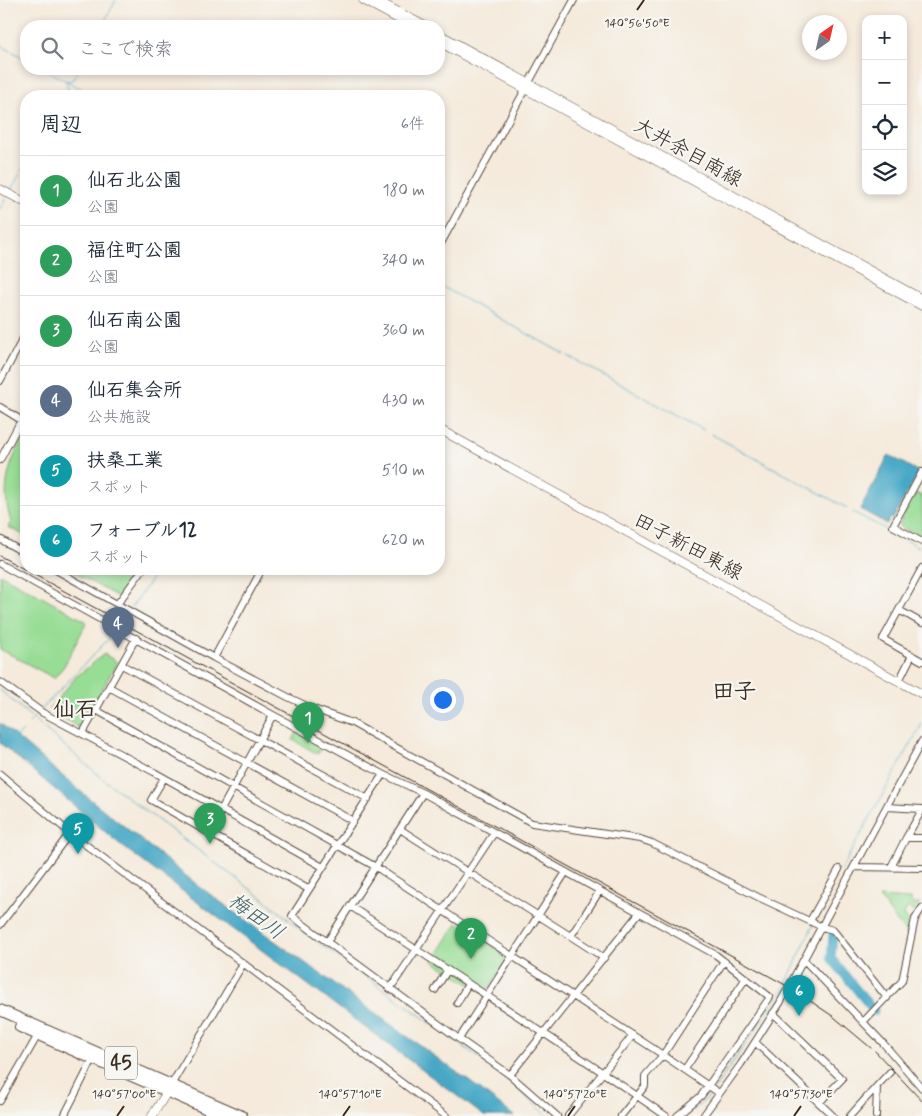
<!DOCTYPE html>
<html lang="ja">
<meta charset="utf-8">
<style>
body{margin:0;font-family:Mynerve,"Klee One",sans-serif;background:#f2f2f3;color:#1f2937}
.controls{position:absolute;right:15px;top:15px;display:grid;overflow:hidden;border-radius:10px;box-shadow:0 2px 8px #0003}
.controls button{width:45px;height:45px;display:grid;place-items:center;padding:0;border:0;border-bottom:1px solid #e0e1e3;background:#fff;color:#1f2937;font:25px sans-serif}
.compass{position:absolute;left:802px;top:15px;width:45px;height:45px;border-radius:50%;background:#fff;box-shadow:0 2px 8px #0003;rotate:34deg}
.you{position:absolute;left:442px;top:699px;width:18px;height:18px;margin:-12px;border:4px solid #fff;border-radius:50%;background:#1a73e8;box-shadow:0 0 0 8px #1a73e833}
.badge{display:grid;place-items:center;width:32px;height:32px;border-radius:50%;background:#b5179e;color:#fff;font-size:16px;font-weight:700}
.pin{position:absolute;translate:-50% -41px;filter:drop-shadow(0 1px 2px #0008)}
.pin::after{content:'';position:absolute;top:26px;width:18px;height:15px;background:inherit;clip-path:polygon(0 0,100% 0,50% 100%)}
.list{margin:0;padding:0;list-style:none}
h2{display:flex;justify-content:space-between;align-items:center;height:65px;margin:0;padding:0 20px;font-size:21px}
h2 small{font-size:16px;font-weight:400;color:#747a83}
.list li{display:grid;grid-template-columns:32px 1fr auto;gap:15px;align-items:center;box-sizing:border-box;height:70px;padding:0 20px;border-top:1px solid #e0e1e3}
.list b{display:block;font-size:19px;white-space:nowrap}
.list p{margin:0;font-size:16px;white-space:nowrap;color:#747a83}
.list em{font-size:16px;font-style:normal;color:#747a83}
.icon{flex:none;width:28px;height:28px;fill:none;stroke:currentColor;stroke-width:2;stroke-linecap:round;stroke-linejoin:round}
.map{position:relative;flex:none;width:922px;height:1116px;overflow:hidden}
.search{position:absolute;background:#fff;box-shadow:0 2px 8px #0003;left:20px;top:20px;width:425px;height:55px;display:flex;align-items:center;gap:12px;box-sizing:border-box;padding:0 18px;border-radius:20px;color:#747a83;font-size:19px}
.panel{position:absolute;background:#fff;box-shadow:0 2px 8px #0003;left:20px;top:90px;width:425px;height:485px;border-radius:20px}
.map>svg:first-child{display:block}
</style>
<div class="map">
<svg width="922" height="1116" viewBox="0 0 922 1116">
<rect width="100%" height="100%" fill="#f6f6f2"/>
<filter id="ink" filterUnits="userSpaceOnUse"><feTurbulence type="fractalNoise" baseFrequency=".02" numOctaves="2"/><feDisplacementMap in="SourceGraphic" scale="10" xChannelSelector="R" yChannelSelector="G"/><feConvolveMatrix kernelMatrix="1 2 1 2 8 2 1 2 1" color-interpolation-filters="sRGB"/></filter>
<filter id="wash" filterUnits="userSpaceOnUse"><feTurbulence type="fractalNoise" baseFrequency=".0096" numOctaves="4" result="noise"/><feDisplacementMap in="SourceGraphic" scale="20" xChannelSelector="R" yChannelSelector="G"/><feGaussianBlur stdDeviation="1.12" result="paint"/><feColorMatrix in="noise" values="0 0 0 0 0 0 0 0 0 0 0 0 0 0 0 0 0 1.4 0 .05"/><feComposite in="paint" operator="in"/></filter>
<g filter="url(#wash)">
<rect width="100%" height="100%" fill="#f5eadb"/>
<path fill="#98dd96" stroke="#6a845a" d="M26 432V536L8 527 11 522C0 487 9 464 26 432Z
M916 493 922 496V538L901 527 900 522Z
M68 569H138L118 597Z
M0 574 87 622 64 666 54 678 0 649Z
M104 654 117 662 81 729 49 709 76 677Z
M297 732 322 746 318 754 293 740Z
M879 897 911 899 912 904H920L913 912 908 907 903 915 909 921 907 935Z
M457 923 509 957 485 994 433 961Z"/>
<path fill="#46a8c6" stroke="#406972" d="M889 455 919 472 893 519 890 518 887 524 860 509Z
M0 723 80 791 200 887 469 1081 514 1116H484L122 846 0 743Z"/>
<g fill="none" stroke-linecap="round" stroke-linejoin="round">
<path stroke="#46a8c6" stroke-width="1" d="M102 26 116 0
M0 45 26 59
M44 69 95 96
M64 96 68 89 66 81 72 80 79 69
M11 190 26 163
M0 209 6 197
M439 285 564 354
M568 356 704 430
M711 434 847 508
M853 512 919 547
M130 609 159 569
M118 627 128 612
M0 690 103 779 269 903 300 929 496 1070 548 1116
M41 710 116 631
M29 723 39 713
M16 737 23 731
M841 870 922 724
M815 921 831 889
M715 1088 783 990 813 925
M686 1116 705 1100 713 1091"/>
<path stroke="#46a8c6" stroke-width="9" d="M833 935 831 958 874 1011"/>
</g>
</g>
<g filter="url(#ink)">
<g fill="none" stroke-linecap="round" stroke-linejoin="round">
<defs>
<path id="minor" d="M439 247 574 0
M0 381 26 333
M0 407 21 420 0 460
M922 472 893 526 922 542
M0 539 26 554
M0 564 273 715 383 774 423 793 716 955 770 997 701 1096 677 1116
M922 568 883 639 922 661
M54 569 214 658 288 697 311 708 352 723 532 823 640 839 652 843 758 897 822 927 833 930 887 998
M118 603 143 569
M899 610 922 623
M214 658 262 569
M122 665 368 799
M899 681 912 655
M0 682 43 713 154 772 323 867
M109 687 353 821
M96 710 376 867 663 1055 645 1076V1086L621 1116
M83 733 136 638
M0 774 70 833 446 1116
M383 774 292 916 459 1039 510 1075 557 1116
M164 778 151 800 308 889
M887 807 922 809
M400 829C467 873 537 913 604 958
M209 832 273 715
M906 838 922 810
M854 867 922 868
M891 867 906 838H922
M350 906C456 976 563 1044 666 1116
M810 921 839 869
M0 925 70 833
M571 936 599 892
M327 942 423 793
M804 960 883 1043 922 1088
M390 989 494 833
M435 990 447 971
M457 1003 468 984
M773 1013 842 1079 819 1103
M863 1022 902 981 915 919 922 908
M459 1039 566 872
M755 1042 833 1116
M685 1069 746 978
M510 1075 639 913
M171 1085 243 964
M719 1093 663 1055 724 961
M0 1101 38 1035
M64 1116 93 1059
M568 1116 633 1035
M703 1116 741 1064 780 1003 922 741
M850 1116 877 1086
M876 1116 877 1086 890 1072"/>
<path id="tertiary" d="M363 0 411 26
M376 0 425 26
M439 34 922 299
M439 42 922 306
M0 189 26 203
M439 429 922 694
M152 1116 169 1089"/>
<path id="trunk" d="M0 1010 242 1116
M20 1027 223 1116"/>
</defs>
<use href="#minor" stroke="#57473a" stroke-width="8"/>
<use href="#tertiary" stroke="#57473a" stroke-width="9"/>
<use href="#trunk" stroke="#57473a" stroke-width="12"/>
<use href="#minor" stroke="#fff" stroke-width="6"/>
<use href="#tertiary" stroke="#fff" stroke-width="8"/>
<use href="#trunk" stroke="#fff" stroke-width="10"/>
<path stroke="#3b2a1e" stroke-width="1" d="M0 556 791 988 834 1017 871 1048
M875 1051 922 1101"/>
</g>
</g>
<path fill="none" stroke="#3b2a1e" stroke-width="2" d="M637 10 644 0M117 1116 124 1106M343 1116 350 1106M568 1116 575 1106M794 1116 801 1106"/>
<g text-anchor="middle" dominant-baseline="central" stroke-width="4.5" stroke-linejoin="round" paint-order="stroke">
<rect fill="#f6f6f2" stroke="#73675e" stroke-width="1" x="105" y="1046.5" width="32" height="33" rx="4"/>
<g font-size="19" font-weight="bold" fill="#3b2a1e">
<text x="121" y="1063">45</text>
</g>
<g font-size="20" fill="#3b2a1e" stroke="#f6f6f2">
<text transform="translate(688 153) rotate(29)">大井余目南線</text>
<text transform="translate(688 547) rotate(28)">田子新田東線</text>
</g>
<g font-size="21" font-style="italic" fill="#3f5c61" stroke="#f6f6f2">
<text transform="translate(256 917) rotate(36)">梅田川</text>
</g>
<g font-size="22" font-weight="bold" fill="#3b2a1e" stroke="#f6f6f2">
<text x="734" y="692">田子</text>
<text x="75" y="710">仙石</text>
</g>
</g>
<g font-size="12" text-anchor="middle" fill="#3b2a1e" stroke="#f6f6f2" stroke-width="4.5" stroke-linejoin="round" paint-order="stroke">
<text x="637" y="27">140°56'50"E</text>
<text x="124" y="1098">140°57'00"E</text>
<text x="350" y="1098">140°57'10"E</text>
<text x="575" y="1098">140°57'20"E</text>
<text x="801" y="1098">140°57'30"E</text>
</g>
</svg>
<div class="controls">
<button>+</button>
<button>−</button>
<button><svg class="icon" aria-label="locate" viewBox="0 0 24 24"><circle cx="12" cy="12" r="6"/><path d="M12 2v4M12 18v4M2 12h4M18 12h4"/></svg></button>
<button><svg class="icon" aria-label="layers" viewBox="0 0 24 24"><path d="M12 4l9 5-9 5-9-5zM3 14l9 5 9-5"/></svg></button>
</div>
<svg class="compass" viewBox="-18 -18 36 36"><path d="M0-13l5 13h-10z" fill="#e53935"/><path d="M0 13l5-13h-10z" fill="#747a83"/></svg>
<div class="you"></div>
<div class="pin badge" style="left:308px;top:743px;background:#2e9e5b">1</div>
<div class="pin badge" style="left:471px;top:959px;background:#2e9e5b">2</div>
<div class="pin badge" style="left:210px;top:844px;background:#2e9e5b">3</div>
<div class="pin badge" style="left:118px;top:648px;background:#5c6f8a">4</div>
<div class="pin badge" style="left:78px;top:854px;background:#0f9aa8">5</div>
<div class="pin badge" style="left:799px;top:1016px;background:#0f9aa8">6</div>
<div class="search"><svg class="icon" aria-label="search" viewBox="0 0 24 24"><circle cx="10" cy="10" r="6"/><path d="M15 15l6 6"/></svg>ここで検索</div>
<section class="panel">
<h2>周辺<small>6件</small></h2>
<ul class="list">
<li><span class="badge" style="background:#2e9e5b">1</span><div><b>仙石北公園</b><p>公園</p></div><em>180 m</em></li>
<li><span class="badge" style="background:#2e9e5b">2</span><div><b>福住町公園</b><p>公園</p></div><em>340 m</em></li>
<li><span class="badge" style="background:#2e9e5b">3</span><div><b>仙石南公園</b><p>公園</p></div><em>360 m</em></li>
<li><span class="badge" style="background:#5c6f8a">4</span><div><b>仙石集会所</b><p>公共施設</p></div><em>430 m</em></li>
<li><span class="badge" style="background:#0f9aa8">5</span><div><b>扶桑工業</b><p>スポット</p></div><em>510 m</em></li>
<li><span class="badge" style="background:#0f9aa8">6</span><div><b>フォーブル12</b><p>スポット</p></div><em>620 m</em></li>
</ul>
</section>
</div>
